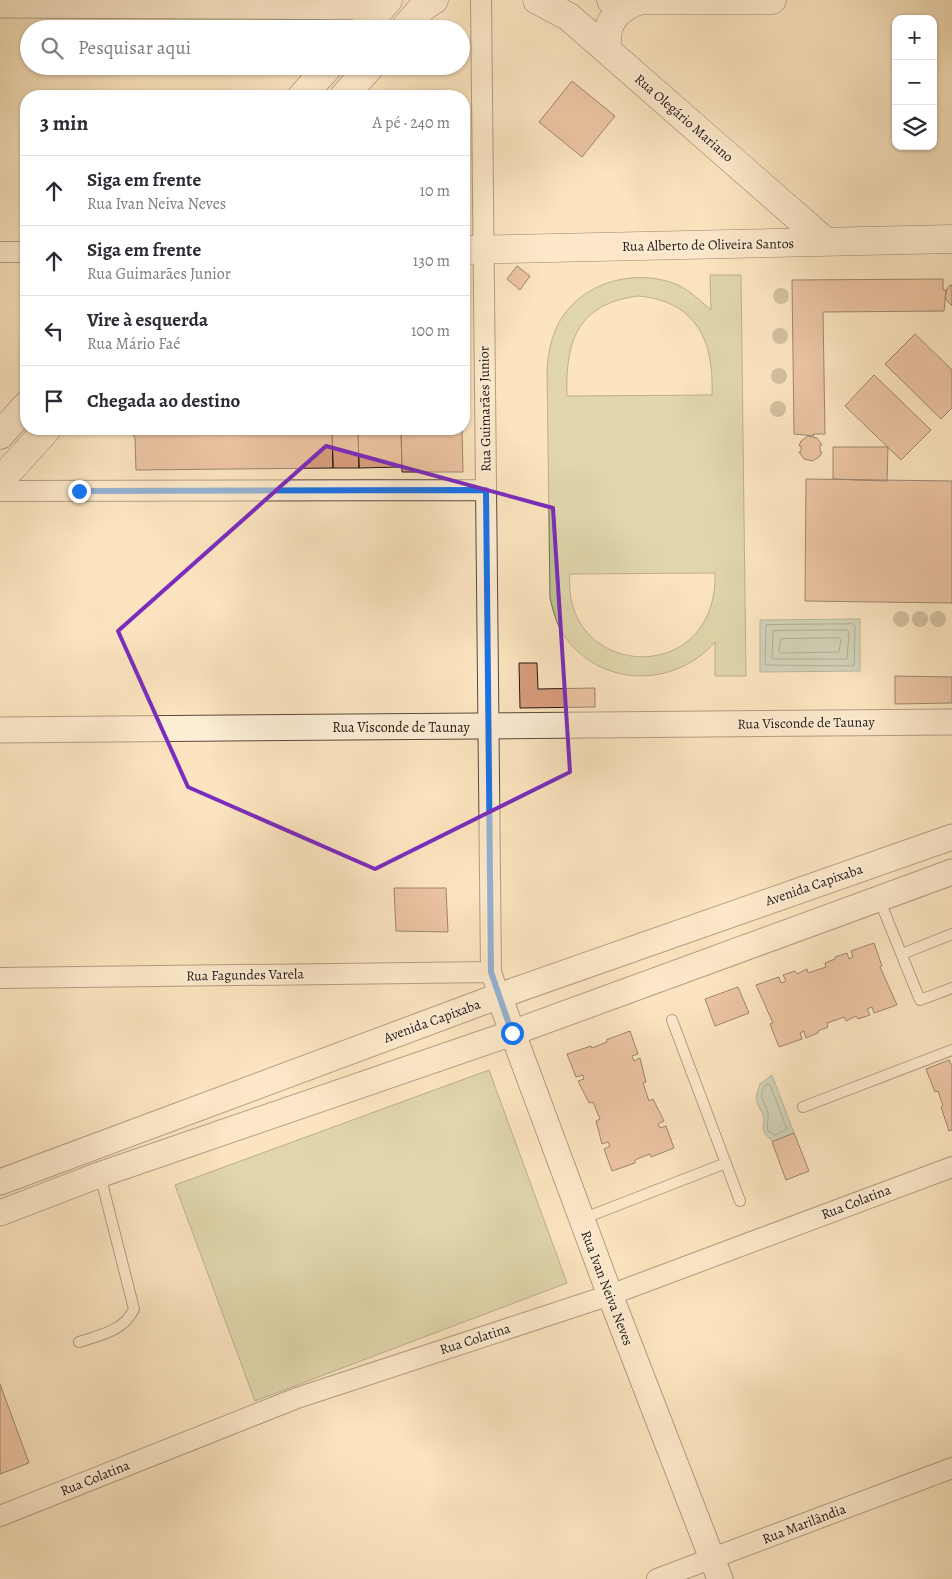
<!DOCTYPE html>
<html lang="pt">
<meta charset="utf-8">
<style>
body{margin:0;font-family:Alegreya,serif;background:#f7f7f7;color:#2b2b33}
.controls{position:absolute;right:15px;top:15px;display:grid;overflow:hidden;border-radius:10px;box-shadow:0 1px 4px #0004}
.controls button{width:45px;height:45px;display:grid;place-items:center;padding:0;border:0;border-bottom:1px solid #e1e1e2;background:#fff;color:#2b2b33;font:25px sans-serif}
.stop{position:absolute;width:15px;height:15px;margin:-11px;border:4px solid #1a73e8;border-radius:50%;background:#fff}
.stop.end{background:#1a73e8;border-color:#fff;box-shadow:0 1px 5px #0008}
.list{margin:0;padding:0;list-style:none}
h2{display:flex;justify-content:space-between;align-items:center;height:65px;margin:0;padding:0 20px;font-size:21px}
h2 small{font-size:16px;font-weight:400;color:#7c7c81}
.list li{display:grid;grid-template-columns:32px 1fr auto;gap:15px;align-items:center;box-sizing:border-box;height:70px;padding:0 20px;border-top:1px solid #e1e1e2}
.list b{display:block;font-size:19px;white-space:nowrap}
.list p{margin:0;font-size:16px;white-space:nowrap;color:#7c7c81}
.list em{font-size:16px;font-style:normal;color:#7c7c81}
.icon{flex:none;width:28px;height:28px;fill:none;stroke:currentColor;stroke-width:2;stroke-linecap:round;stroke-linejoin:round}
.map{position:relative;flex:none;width:952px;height:1579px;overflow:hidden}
.search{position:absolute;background:#fff;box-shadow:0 1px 4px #0004;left:20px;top:20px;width:450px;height:55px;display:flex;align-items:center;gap:12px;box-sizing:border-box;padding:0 18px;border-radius:28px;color:#7c7c81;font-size:19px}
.panel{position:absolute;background:#fff;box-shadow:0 1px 4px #0004;left:20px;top:90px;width:450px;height:345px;border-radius:20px}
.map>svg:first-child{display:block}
</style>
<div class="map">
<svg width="952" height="1579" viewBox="0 0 952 1579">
<rect width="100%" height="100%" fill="#fbe4bf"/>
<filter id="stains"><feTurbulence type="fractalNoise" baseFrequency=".004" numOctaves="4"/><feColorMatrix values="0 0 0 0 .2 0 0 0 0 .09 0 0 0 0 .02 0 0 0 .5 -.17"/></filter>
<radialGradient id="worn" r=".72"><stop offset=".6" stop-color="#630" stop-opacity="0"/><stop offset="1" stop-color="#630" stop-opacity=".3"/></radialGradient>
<path fill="#bec492" stroke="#726d52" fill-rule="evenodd" d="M710 275H741L746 676H715V642C674 689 599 688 563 634 556 623 553 610 550 598L547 369C548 356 550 344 555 331 574 284 633 266 678 285 691 291 700 301 711 310ZM639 296C697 302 714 341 712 395L567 396C565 341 578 303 639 296ZM715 573C718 689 561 680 570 574Z
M489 1070 567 1283 255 1401 175 1185Z"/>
<path fill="#9fbfb1" stroke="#6e7b71" d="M860 619V671L760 672V620Z
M772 1075 794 1133 773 1141C755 1129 768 1124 762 1112 759 1107 757 1104 756 1097L760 1084Z"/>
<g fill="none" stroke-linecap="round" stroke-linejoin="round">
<path stroke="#626a61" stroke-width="1" d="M853 624 855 626 854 666 765 665 766 625Z
M847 630 849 633 847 659H772L773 631Z
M839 638 841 640 839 652 781 653 779 651 781 639Z
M767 1084 770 1085 787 1129 775 1135 768 1131C766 1124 769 1120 768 1114 766 1102 755 1096 767 1084Z"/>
</g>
<path fill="#d99d7f" stroke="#251611" d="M572 81 615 116 582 157 539 122Z
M517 266 530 276 520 290 507 279Z
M943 279V290H946L944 311 823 312 825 434H813L814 436 794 434 792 280Z
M950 285H952V306L945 298 947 289Z
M915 334 952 370V408L941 419 885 364Z
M874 375 931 430 901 460 845 406Z
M130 429H332L333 468 136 470 135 438Z
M332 429H358L359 468H333Z
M358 429H401L402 467 359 468Z
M401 429H462L463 472H402Z
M808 436 817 438 822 445H820V452H822L820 456 813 461 804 459 799 452H801V446H799L801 441Z
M833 447H888L887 481 833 479Z
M806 479 952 481V603L805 601Z
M519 663H537L538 689 595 688V707L520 708Z
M895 676 952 677V703L895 704Z
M394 888H446L448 932 396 931Z
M874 943 882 966 880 967 897 1005 874 1013 872 1007 867 1009 870 1015 858 1019 856 1016 846 1021 844 1017 836 1020 827 1023 828 1027 818 1031V1033L806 1038 804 1031 800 1033 802 1039 779 1047 770 1024 773 1023 756 985 779 977 781 983 786 981 783 975 795 971 797 974 807 969 808 973 826 967 825 963 835 959V957L847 953 849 959 853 957 851 951Z
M738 987 749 1013 715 1026 705 999Z
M630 1031 638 1054 632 1056 634 1061 640 1058 646 1082 643 1083 649 1101 653 1099 664 1121 658 1124 660 1128 666 1126 674 1148 651 1157 650 1154 642 1157 635 1160V1163L612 1171 604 1149 610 1146 608 1142 602 1144 596 1121 600 1119 593 1102 589 1103 578 1081 584 1079 583 1075 576 1077 567 1054 591 1046 592 1048 607 1042 606 1040Z
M949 1060 952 1066V1130L949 1131 941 1107 943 1106 938 1091 935 1092 926 1069Z
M794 1133 809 1171 786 1180 772 1142Z
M0 1384 29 1463 0 1474Z"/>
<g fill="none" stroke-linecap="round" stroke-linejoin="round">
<defs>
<path id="service" d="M879 899 920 1000 952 988
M902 954 952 934
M672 1020 740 1201
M803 1107 952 1050
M582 1219 726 1163
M79 1342C100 1335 124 1331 134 1309L100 1175"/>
<path id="minor" d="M481 0 491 972 499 996
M0 252H26
M0 491 486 490
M0 978 491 972
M0 1516 297 1398 610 1295 952 1167
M657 1579 952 1468"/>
<path id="tertiary" d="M0 5 382 7
M0 730 952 722
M499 996 610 1295 720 1579
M0 1182 499 996 952 837
M0 1213 99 1175 512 1033 952 872"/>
<path id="secondary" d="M537 0 569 17 826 242
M611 0H772
M363 29 388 0
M404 29 423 7 434 0
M608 51C603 27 615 9 638 1
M302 96 329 66
M344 96 371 66
M464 250 952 239
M0 435 26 406
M0 481 47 429"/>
</defs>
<use href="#service" stroke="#5a4a3c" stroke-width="12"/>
<use href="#minor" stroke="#5a4a3c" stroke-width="22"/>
<use href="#tertiary" stroke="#5a4a3c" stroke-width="27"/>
<use href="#secondary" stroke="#251611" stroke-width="29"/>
<use href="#service" stroke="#fcedd5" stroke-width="10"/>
<use href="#minor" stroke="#fcedd5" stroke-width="20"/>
<use href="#tertiary" stroke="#fcedd5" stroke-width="25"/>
<use href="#secondary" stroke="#fcedd5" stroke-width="28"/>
</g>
<g fill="#a39478">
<circle cx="781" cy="296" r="8"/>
<circle cx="780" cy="336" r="8"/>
<circle cx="779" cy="376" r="8"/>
<circle cx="778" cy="409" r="8"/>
<circle cx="901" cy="619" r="8"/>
<circle cx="920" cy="619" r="8"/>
<circle cx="938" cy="619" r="8"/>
</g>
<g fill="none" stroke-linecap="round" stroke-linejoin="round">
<path stroke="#1a73e8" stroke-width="6" d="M79 491 486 490 491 972 512 1033"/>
</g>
<path d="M0 0H952V1579H0ZM326 446 553 508 570 772 375 869 188 787 118 631Z" fill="#fbe4bf" fill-opacity=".55" fill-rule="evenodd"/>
<path fill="none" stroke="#7b2cbf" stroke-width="4" stroke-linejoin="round" d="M326 446 553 508 570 772 375 869 188 787 118 631Z"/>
<g text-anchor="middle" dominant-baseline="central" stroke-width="4" stroke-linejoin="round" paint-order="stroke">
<g font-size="14" fill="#251611" stroke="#fcedd5">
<text transform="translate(684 118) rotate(41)">Rua Olegário Mariano</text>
<text transform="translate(708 245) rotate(-1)">Rua Alberto de Oliveira Santos</text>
<text transform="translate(485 409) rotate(-91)">Rua Guimarães Junior</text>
<text transform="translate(806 723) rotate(-1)">Rua Visconde de Taunay</text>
<text x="401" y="727">Rua Visconde de Taunay</text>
<text transform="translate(814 885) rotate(-19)">Avenida Capixaba</text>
<text transform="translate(245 975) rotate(-1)">Rua Fagundes Varela</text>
<text transform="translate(432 1021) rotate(-20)">Avenida Capixaba</text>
<text transform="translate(856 1202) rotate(-21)">Rua Colatina</text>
<text transform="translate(607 1288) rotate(69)">Rua Ivan Neiva Neves</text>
<text transform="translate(475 1339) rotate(-18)">Rua Colatina</text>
<text transform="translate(95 1478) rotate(-22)">Rua Colatina</text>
<text transform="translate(804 1524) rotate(-21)">Rua Marilândia</text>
</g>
</g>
<rect width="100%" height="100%" filter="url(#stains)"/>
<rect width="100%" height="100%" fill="url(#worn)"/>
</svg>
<div class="controls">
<button>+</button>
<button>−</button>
<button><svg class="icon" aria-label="layers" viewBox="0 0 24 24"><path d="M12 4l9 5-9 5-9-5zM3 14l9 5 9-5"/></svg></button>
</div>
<div class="stop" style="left:512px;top:1033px"></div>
<div class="stop end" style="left:79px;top:491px"></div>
<div class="search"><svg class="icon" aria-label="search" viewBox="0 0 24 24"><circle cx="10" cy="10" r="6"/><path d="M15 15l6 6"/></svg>Pesquisar aqui</div>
<section class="panel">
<h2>3 min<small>A pé · 240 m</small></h2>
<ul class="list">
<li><svg class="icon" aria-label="ahead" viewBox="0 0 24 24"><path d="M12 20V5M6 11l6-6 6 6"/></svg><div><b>Siga em frente</b><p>Rua Ivan Neiva Neves</p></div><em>10 m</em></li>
<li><svg class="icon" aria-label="ahead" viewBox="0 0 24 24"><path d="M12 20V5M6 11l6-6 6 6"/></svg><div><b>Siga em frente</b><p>Rua Guimarães Junior</p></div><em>130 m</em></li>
<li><svg class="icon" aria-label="left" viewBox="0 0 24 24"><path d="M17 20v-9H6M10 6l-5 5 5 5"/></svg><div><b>Vire à esquerda</b><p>Rua Mário Faé</p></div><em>100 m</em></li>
<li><svg class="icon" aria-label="arrive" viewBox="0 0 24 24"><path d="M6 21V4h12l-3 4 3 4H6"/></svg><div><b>Chegada ao destino</b></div></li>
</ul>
</section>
</div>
